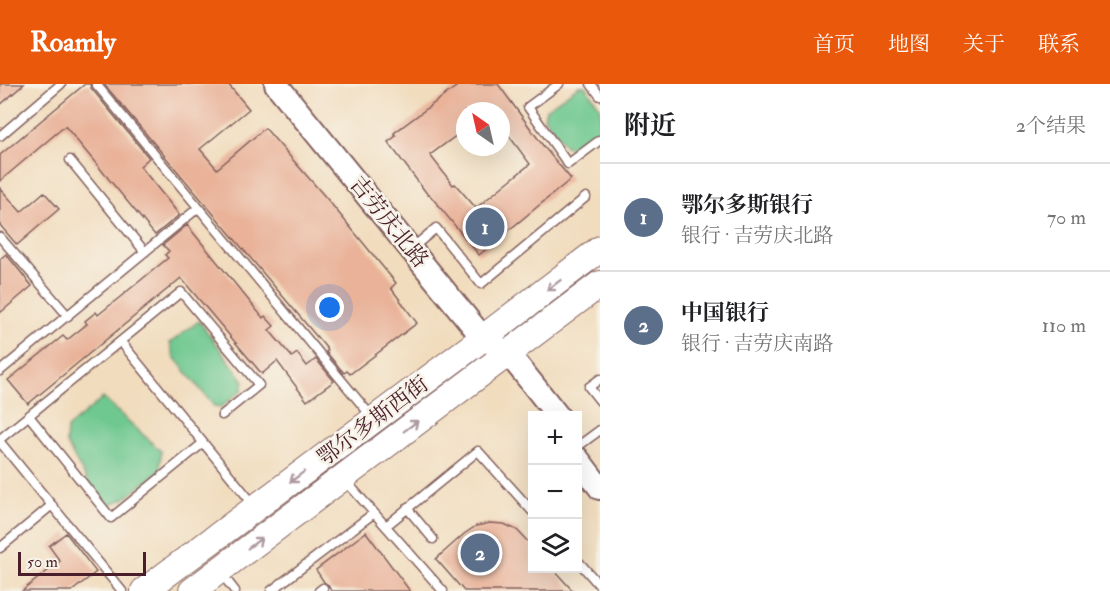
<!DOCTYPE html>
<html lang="zh">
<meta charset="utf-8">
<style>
body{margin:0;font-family:"IM FELL Double Pica","Noto Serif SC",serif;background:#f2f2f2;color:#202124}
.controls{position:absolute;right:18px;bottom:18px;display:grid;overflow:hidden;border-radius:0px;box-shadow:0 6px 24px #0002}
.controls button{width:54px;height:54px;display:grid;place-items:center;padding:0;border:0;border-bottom:2px solid #e0e0e0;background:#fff;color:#202124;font:30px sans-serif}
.compass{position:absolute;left:456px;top:18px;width:54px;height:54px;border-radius:50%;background:#fff;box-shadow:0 6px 24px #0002;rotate:326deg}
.scale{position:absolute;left:18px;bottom:15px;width:128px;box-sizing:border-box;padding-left:6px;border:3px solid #4a1f2b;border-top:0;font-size:16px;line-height:21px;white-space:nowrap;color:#4a1f2b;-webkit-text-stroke:4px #f7f3e8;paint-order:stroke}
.you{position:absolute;left:330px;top:224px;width:21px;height:21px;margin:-15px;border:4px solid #fff;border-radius:50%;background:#1a73e8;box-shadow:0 0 0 9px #1a73e833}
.badge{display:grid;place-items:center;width:39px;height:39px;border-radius:50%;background:#ea580c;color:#fff;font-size:20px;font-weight:700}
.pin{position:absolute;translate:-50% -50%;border:3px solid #fff;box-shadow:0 2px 6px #0006}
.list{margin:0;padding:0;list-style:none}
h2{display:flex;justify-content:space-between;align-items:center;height:78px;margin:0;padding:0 24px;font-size:26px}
h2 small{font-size:20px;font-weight:400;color:#757577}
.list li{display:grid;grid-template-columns:39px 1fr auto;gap:18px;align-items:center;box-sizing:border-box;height:108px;padding:0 24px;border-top:2px solid #e0e0e0}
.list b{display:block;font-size:22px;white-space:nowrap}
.list p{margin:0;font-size:20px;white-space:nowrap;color:#757577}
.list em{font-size:20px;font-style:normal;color:#757577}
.icon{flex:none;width:33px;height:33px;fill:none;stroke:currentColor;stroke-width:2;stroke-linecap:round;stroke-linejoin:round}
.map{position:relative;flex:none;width:600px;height:507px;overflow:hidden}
header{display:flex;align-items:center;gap:36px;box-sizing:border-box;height:84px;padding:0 30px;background:#ea580c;color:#fff}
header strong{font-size:28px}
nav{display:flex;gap:33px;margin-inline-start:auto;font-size:21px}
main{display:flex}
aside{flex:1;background:#fff}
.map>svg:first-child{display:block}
</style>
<header>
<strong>Roamly</strong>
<nav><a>首页</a><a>地图</a><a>关于</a><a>联系</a></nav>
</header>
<main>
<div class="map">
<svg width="600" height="507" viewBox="0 0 600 507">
<rect width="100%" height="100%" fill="#f7f3e8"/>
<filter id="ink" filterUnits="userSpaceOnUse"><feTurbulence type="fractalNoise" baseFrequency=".0167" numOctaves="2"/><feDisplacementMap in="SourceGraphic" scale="12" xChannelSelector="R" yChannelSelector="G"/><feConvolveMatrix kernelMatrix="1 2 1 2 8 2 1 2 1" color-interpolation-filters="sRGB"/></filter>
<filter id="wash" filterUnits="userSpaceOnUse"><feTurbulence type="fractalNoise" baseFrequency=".008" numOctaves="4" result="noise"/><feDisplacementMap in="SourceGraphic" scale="24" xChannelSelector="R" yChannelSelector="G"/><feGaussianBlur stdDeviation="1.35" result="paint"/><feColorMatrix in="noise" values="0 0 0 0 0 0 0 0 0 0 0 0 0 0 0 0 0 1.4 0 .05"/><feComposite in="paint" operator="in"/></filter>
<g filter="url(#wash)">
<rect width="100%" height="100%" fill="#f1dcbd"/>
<path fill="#6ec88f" stroke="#5c745d" stroke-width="1.5" d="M579 2H585L600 23V44L572 64 565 62 544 33 546 25Z
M199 237 244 297 242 306 221 323 214 322 174 273 170 259Z
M103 314 161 367 160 387 124 415 108 421 91 403 66 359 67 344Z"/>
<g id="blocks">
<path fill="#e9b299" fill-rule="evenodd" d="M0 0H24L0 21Z
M85 0H90L91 4 149 74 140 82 177 128 179 131 155 151 65 42 0 97V71Z
M104 0H228L249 25 200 65 217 85 265 44 328 116 396 199 391 204 417 239 350 290 347 287 344 289 326 268 328 266Z
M460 0H498L544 63 571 95 479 171 429 110 428 111 388 58 396 52 394 49ZM465 27H501V41L530 80 476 124 455 100 453 101 430 71 465 45Z
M0 104 21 128 44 108 59 125 17 161 0 141Z
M187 141 263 234 265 232 274 242 269 246 292 273 297 269 307 282 316 275 334 297 307 317 277 277 262 290 181 194 28 320 8 296 63 252 67 256 87 240 85 237 96 228 98 231 168 174 165 171 169 167 163 161Z
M6 170 32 202 0 229V175Z
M490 439 504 440 517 446 532 462V484H552L573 507H464L436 475 464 450 476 442Z
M366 448 410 507H331L328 501 324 498 316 486Z
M66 449 96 488 72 507H22L60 477 49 462Z"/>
</g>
</g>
<g filter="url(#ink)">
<use href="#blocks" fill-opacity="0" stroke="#84615e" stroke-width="1.5"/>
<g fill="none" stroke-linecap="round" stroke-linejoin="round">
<defs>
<path id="lane" d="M96 0 372 333
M559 0 528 23 568 80 600 56
M591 0 600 12
M0 52 61 0
M70 76 145 168
M0 153 68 232
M411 165 436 144 481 200 586 113
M121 258 254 421
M0 287 198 124
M600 295 589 303 600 317
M29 332 111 434 203 359
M0 355 181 208 259 301 222 331
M0 358 122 507
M581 360 600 346
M344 395 443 507
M407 424 433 455
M386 442 478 367 532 427
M0 464 52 421
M578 477 600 502
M221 489 235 507
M271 507 374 429
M319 507 323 504"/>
<path id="secondary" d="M276 0 483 254 508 269 558 332
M578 375 600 404"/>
<path id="primary" d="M144 507 483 254 600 165
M192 507 600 200"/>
</defs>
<use href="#lane" stroke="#84615e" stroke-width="11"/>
<use href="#secondary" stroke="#84615e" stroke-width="26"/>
<use href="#primary" stroke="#84615e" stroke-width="28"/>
<use href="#lane" stroke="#fff" stroke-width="8"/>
<use href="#secondary" stroke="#fff" stroke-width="22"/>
<use href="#primary" stroke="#fff" stroke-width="26"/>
</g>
<defs><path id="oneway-shaft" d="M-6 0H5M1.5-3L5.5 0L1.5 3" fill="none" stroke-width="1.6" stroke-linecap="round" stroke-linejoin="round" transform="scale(1.5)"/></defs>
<g stroke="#ae9aa0">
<use href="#oneway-shaft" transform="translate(554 201) rotate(143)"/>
<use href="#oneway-shaft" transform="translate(411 342) rotate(-37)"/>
<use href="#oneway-shaft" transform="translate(297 393) rotate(143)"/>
<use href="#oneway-shaft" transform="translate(255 459) rotate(-37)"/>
</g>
</g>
<g text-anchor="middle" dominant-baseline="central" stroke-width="5" stroke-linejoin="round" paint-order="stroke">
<g font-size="22" fill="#4a1f2b" stroke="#f7f3e8">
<text transform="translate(389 138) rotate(51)">吉劳庆北路</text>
<text transform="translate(373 337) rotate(-37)">鄂尔多斯西街</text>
</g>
</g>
</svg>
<div class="controls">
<button>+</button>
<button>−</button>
<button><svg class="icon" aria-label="layers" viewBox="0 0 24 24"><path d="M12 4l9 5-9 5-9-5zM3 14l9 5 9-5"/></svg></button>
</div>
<svg class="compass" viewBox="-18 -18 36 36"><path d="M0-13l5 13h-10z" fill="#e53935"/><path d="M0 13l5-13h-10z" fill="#757577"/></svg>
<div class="scale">50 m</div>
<div class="you"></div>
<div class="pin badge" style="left:485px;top:143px;background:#5c6f8a">1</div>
<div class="pin badge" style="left:480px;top:469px;background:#5c6f8a">2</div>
</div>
<aside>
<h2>附近<small>2个结果</small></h2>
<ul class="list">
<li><span class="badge" style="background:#5c6f8a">1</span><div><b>鄂尔多斯银行</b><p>银行 · 吉劳庆北路</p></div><em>70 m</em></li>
<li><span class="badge" style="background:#5c6f8a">2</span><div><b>中国银行</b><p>银行 · 吉劳庆南路</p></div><em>110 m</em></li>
</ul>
</aside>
</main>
